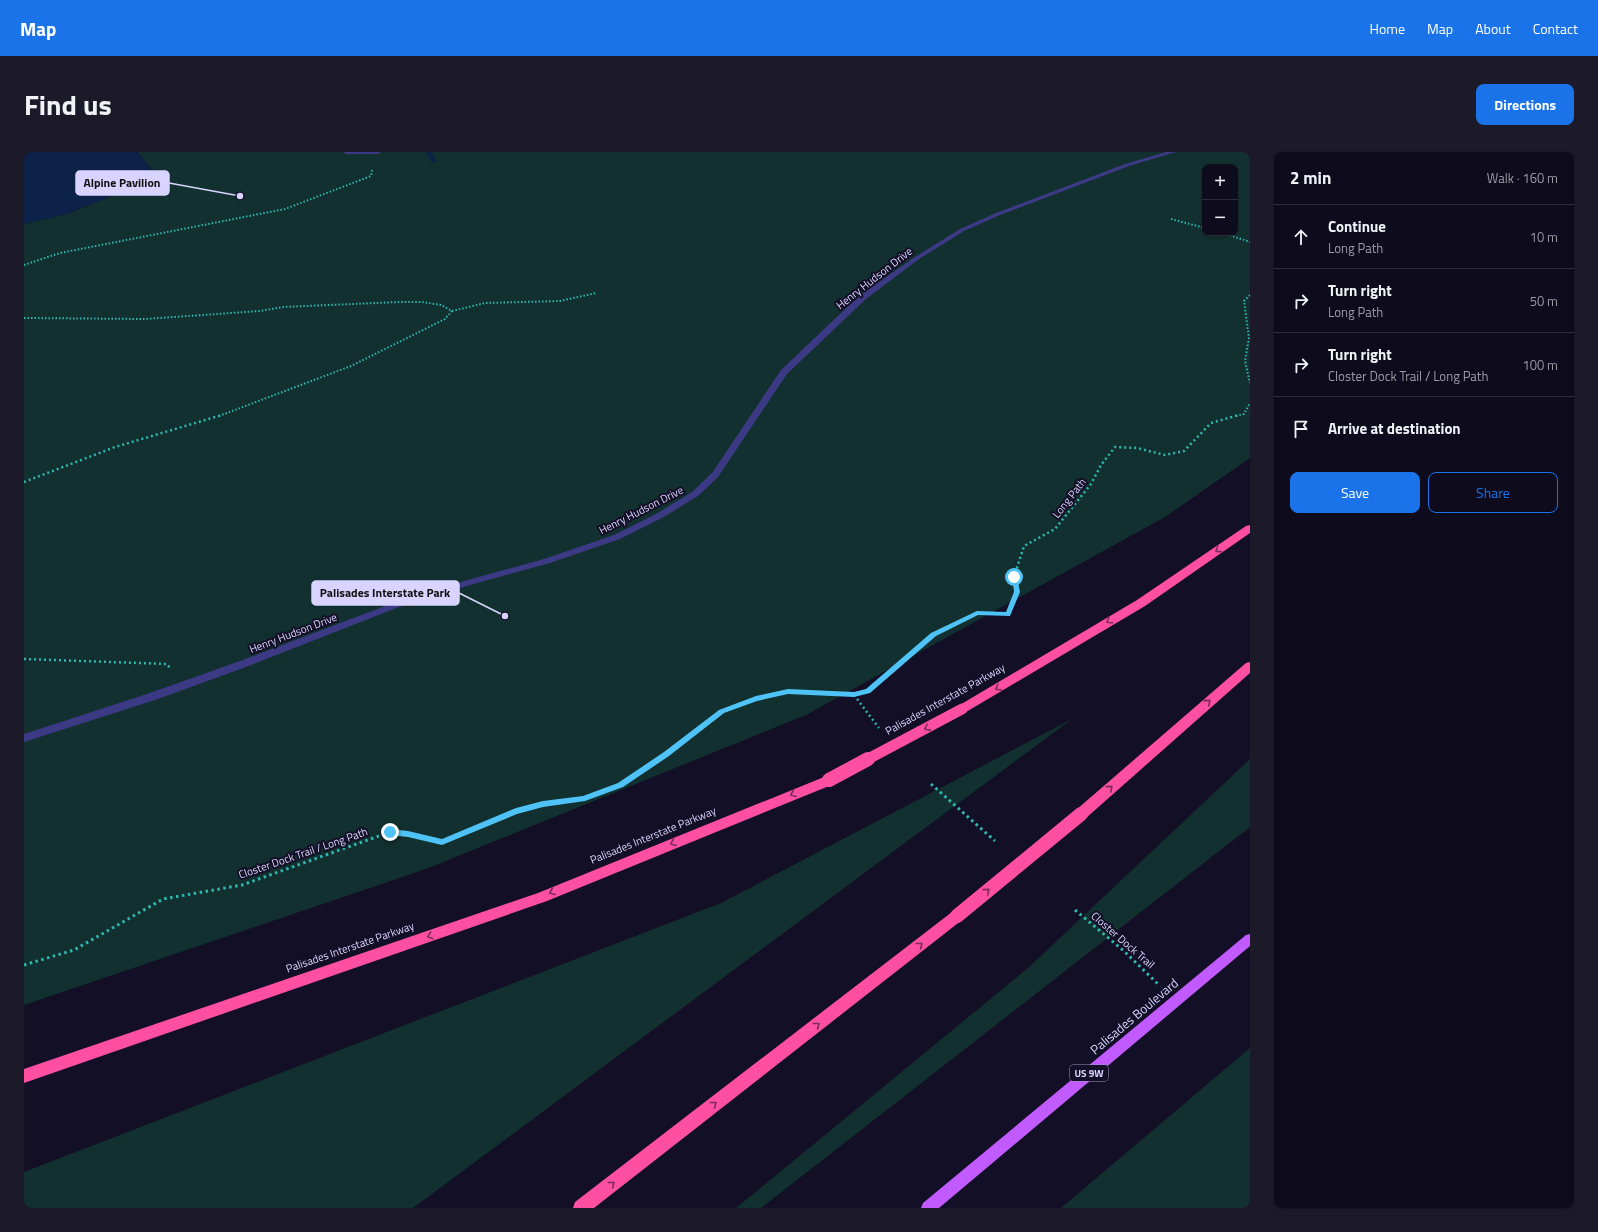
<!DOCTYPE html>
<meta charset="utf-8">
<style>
body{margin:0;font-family:"Titillium Web",sans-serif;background:#1c1929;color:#f1f3f6}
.controls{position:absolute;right:12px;top:12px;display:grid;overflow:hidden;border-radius:8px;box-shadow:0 1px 3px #0004}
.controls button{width:36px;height:36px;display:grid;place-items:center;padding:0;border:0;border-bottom:1px solid #2e2b3b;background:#0e0b1c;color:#f1f3f6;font:20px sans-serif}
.stop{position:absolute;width:12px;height:12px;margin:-9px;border:3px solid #4fc3f7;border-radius:50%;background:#fff}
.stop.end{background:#4fc3f7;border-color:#fff;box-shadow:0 1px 4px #0008}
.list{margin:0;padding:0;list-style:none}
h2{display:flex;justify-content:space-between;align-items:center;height:52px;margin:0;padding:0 16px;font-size:17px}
h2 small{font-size:13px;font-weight:400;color:#9b9ba3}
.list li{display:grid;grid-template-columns:26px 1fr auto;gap:12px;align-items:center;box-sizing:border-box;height:64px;padding:0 16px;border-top:1px solid #2e2b3b}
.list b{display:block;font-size:15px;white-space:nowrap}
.list p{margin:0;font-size:13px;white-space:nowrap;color:#9b9ba3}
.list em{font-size:13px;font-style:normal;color:#9b9ba3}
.actions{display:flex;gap:8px;padding:12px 16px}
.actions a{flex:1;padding:9px 0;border:1px solid #1a73e8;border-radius:8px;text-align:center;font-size:14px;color:#1a73e8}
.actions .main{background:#1a73e8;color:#fff}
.icon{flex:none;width:22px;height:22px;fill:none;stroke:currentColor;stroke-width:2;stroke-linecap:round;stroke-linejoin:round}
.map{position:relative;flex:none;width:1226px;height:1056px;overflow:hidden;border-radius:8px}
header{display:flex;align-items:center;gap:24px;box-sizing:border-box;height:56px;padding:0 20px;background:#1a73e8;color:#fff}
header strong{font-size:19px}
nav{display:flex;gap:22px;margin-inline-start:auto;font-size:14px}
.intro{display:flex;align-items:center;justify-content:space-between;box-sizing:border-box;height:96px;padding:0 24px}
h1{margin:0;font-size:28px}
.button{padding:10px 18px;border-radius:8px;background:#1a73e8;color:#fff;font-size:14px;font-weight:700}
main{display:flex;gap:24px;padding:0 24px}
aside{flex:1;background:#0e0b1c;border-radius:8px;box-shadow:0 1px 3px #0004}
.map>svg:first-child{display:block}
</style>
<header>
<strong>Map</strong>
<nav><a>Home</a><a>Map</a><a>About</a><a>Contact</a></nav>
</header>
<div class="intro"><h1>Find us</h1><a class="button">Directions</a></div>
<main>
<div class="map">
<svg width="1226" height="1056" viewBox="0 0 1226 1056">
<rect width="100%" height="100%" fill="#130f26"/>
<path fill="#12302f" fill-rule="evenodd" d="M113 0H1226V306L1141 365 782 563 402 717 0 853V72L43 62 134 25ZM1181 15H1211V81H1181Z
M1048 567 389 1056H0V1020L697 751Z
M1226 607V675L737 1056H712L1004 816Z
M1226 896V1056H1037Z"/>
<path fill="#0c2248" d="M0 0H113L134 25 43 62 0 72Z"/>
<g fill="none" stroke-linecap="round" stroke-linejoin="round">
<path fill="#0c2248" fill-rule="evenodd" d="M401 0H407L413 9 412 10H408Z"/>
<path stroke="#2fb8b0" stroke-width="2" stroke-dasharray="1.5 2" stroke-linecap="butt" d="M1147 67 1181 76
M1199 81 1226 90
M0 113 36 101 261 57 347 24 348 18
M1226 143 1220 149 1225 186 1221 209 1226 231
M428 159 461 151 536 149 572 141
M0 166 121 167 236 159 259 155 375 150H398L417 153 428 159 421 167 327 214 195 264
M1212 264 1220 262 1226 251"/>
<path stroke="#2fb8b0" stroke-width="2.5" stroke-dasharray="2 3" stroke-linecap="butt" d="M0 330 91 295 198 263
M0 507 143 512 146 516
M830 543 855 576
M633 608 698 560 732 547 764 539 830 543 844 539 909 483 953 461 984 462 993 440 990 425 1000 394 1031 377 1067 332 1077 313 1091 295 1113 296 1141 303 1160 299 1187 271 1215 263"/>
<path stroke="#2fb8b0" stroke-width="3" stroke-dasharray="2.5 3.5" stroke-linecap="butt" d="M907 632 971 689
M1051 758 1100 799 1135 833
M0 813 50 798 139 747 218 733 366 680 384 682 418 690 492 659 519 652 559 647 597 633 635 607"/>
<path fill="#3d3a85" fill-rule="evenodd" d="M319 0H357L354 2H322Z
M1142 0H1152L1105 14 976 63 940 79 895 107 842 147 763 222 694 325 674 344 638 366 596 387 526 411 446 433 375 455 222 515 131 548 0 590V582L123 542 216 509 369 451 440 429 520 407 590 383 632 362 668 340 688 321 757 218 836 143 891 105 936 77 972 61 1101 12Z"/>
<path fill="#c25bff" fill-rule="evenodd" d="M1226 782V794L915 1056H897L899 1051 1222 783Z"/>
<path fill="#ff4fa3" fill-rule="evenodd" d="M1226 373V381L1121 454 942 560 938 562 934 560 932 557 934 554 1113 448 1222 374Z
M1226 510V521L1062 666 1057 667 1052 666 1050 662 1052 658 1222 511Z
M805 623 810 624 811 628 810 632 523 749 0 931V917L514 741Z
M933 758 938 760 940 764 938 768 570 1056H549L551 1050 928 760Z"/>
<path stroke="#ff4fa3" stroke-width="11" d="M842 608 938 557"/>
<path stroke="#ff4fa3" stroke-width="14" d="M805 628 844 607
M933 764 1057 662"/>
</g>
<defs><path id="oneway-chevron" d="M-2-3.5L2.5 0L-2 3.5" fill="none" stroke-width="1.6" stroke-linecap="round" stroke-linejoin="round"/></defs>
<g stroke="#7d2c5e">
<use href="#oneway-chevron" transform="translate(1194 398) rotate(146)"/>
<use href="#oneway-chevron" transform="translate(1085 469) rotate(149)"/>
<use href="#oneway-chevron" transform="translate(974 536) rotate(149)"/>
<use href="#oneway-chevron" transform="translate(1184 550) rotate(-41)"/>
<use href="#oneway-chevron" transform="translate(903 576) rotate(152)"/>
<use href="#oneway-chevron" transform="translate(1086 636) rotate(-41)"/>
<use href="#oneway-chevron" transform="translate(769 642) rotate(158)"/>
<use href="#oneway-chevron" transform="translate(649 691) rotate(158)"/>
<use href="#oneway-chevron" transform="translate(963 739) rotate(-40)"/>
<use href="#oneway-chevron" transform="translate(528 740) rotate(158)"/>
<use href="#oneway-chevron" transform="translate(406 784) rotate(161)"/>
<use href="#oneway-chevron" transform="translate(896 793) rotate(-38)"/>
<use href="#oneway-chevron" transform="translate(793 873) rotate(-38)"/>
<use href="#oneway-chevron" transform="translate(690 952) rotate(-38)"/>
<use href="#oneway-chevron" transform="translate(588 1032) rotate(-38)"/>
</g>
<path fill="#4fc3f7" d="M988 423 993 425 996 440 986 464 954 463 912 484 846 541 830 545 764 542 733 549 700 561 645 604 599 635 561 649 519 655 493 662 418 693 384 685 366 683 362 680 366 677 384 679 418 687 492 656 519 649 559 644 594 631 640 600 695 558 732 544 764 537 830 540 842 537 907 481 953 459 982 460 990 440Z"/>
<g text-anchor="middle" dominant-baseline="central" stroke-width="4" stroke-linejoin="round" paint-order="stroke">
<rect fill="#130f26" stroke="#9e99be" stroke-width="1" x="1046" y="913" width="38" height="16" rx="3"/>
<g font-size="10" font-weight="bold" fill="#d9d4ff">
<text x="1065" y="921">US 9W</text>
</g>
<g font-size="11" fill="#d9d4ff" stroke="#130f26">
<text transform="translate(850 126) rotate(-38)">Henry Hudson Drive</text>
<text transform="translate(1045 346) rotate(-52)">Long Path</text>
<text transform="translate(617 358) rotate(-27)">Henry Hudson Drive</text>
<text transform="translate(269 481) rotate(-21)">Henry Hudson Drive</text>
<text transform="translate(921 547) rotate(-29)">Palisades Interstate Parkway</text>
<text transform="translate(629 683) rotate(-22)">Palisades Interstate Parkway</text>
<text transform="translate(279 701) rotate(-19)">Closter Dock Trail / Long Path</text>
<text transform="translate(1099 788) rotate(41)">Closter Dock Trail</text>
<text transform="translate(326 795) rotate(-19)">Palisades Interstate Parkway</text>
</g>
<g font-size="13" fill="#d9d4ff" stroke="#130f26">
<text transform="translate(1110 864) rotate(-40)">Palisades Boulevard</text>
</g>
</g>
<path fill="none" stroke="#d9d4ff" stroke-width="1.5" d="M216 44L145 31M481 464L435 441"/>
<g fill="#d9d4ff" stroke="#130f26" stroke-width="1.5">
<circle cx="216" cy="44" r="4"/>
<circle cx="481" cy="464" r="4"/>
</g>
<g fill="#d9d4ff" stroke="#d9d4ff" stroke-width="1.5">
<rect x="52" y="19" width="93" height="24" rx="4"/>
<rect x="288" y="429" width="147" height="24" rx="4"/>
</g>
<g font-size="12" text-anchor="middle" font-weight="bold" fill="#111">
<text x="98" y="35">Alpine Pavilion</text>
<text x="361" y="445">Palisades Interstate Park</text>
</g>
</svg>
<div class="controls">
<button>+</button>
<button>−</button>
</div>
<div class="stop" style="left:990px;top:425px"></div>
<div class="stop end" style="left:366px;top:680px"></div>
</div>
<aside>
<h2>2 min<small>Walk · 160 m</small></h2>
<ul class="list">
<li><svg class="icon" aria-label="ahead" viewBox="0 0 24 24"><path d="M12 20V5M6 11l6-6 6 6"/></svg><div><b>Continue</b><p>Long Path</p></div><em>10 m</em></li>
<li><svg class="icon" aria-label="right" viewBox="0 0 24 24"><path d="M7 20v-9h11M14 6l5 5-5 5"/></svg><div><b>Turn right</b><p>Long Path</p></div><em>50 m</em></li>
<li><svg class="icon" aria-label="right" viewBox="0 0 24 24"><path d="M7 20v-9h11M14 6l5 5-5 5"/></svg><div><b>Turn right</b><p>Closter Dock Trail / Long Path</p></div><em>100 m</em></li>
<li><svg class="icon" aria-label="arrive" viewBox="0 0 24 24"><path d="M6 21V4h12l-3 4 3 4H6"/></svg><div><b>Arrive at destination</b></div></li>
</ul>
<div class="actions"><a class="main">Save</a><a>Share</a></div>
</aside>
</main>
